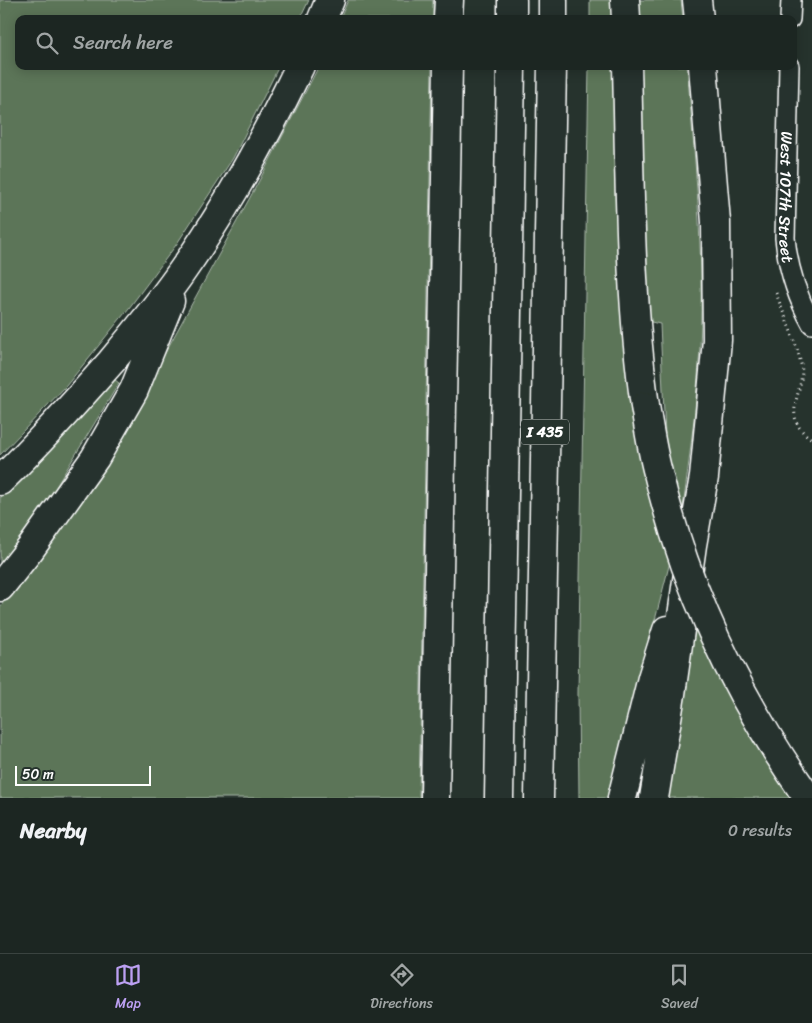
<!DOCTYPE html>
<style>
body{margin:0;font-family:Sriracha,sans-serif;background:#29322f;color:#f1f3f6}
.scale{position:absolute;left:15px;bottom:12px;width:136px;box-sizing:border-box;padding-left:5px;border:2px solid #fff;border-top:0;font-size:14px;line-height:18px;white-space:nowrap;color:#fff;-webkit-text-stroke:4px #26332d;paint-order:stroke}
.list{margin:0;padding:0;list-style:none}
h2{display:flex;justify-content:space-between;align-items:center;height:65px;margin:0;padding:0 20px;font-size:21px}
h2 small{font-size:16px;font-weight:400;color:#a0a5a5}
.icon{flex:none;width:28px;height:28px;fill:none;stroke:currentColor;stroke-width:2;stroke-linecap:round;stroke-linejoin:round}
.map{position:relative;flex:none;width:812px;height:798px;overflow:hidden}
.search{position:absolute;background:#1c2622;box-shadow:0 2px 12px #0003;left:15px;right:15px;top:15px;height:55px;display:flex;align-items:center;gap:12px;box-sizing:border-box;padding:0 18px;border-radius:10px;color:#a0a5a5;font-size:19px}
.sheet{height:155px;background:#1c2622}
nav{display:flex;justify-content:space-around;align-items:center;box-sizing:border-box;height:70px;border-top:1px solid #3a4340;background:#1c2622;font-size:14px;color:#a0a5a5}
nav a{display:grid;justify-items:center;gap:2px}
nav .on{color:#bca0f2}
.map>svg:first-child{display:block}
</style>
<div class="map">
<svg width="812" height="798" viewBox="0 0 812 798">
<rect width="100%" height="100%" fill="#26332d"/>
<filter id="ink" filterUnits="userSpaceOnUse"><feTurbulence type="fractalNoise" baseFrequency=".02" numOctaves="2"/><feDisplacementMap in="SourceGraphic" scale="10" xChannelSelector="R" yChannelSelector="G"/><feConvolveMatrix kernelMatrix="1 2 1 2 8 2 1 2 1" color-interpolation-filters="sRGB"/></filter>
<g filter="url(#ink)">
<path fill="#5b7459" stroke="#adbaac" d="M0 0H309L300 19H19V66H279L233 158 176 245 129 308 66 386 0 455Z
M348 0H433V19H340Z
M590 0H615V19H590Z
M638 0H681L683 19H638Z
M319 66H432L419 798H0V607L60 529 118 439 259 181Z
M589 66H617L670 562 609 798H579L578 693Z
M639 66H687C693 138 700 209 701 281 703 360 692 438 682 515L666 457 660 324 647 321Z
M111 377 119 383 48 500 0 564V498L25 476Z
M695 629 739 711 784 788 792 798H668Z"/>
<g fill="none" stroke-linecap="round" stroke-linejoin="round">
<defs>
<g id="street">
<path d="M790 19 791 0"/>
<path id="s1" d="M789 66 785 238C788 269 797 297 812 324"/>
</g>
<path id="highway" d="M625 0 626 19
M697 0 699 19
M322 19 330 0
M448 19 449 0
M512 19V0
M553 19V0
M627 66C630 180 629 294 645 406
M0 481C39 443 75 403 111 362 136 332 161 302 183 270 228 206 266 136 300 66
M0 587 31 548 95 458 134 390 170 301
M435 798 448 66
M499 798 511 66
M539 798 552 66
M622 798 652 678 667 630
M654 798 671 694 692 545 704 477 717 340 716 222 703 66"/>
</defs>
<use href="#street" stroke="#fff" stroke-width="22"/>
<use href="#highway" stroke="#fff" stroke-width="31"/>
<path stroke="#fff" stroke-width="3" stroke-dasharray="1 4" stroke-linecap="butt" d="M776 293C784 316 796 340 801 364 807 390 777 417 812 439"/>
<use href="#street" stroke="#26332d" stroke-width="19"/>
<use href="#highway" stroke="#26332d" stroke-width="28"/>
<defs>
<path id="highway-bridge" d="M645 406C649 429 652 451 658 473 686 591 739 700 808 798"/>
</defs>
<use href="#highway-bridge" stroke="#fff" stroke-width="31" stroke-linecap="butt"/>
<use href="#highway-bridge" stroke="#26332d" stroke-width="28"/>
</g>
</g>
<g text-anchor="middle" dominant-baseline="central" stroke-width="5" stroke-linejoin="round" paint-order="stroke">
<rect fill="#26332d" stroke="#bec2c0" stroke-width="1" x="521" y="419.5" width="48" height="25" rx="4"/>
<g font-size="15" font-weight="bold" fill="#fff">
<text x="545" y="432">I 435</text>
</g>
<g font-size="16" fill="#fff" stroke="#26332d">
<text stroke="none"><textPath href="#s1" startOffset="131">West 107th Street</textPath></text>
</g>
</g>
</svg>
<div class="scale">50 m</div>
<div class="search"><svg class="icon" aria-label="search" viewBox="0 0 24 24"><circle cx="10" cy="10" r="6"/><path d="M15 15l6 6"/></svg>Search here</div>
</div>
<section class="sheet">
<h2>Nearby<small>0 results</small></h2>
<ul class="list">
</ul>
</section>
<nav>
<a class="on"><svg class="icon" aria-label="map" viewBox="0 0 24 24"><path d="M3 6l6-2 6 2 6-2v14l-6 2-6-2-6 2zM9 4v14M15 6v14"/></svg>Map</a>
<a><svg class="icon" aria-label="directions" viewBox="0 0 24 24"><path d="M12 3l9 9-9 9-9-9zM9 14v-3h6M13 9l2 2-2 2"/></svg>Directions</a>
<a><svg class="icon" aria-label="saved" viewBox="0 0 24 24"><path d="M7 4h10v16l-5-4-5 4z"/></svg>Saved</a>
</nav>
